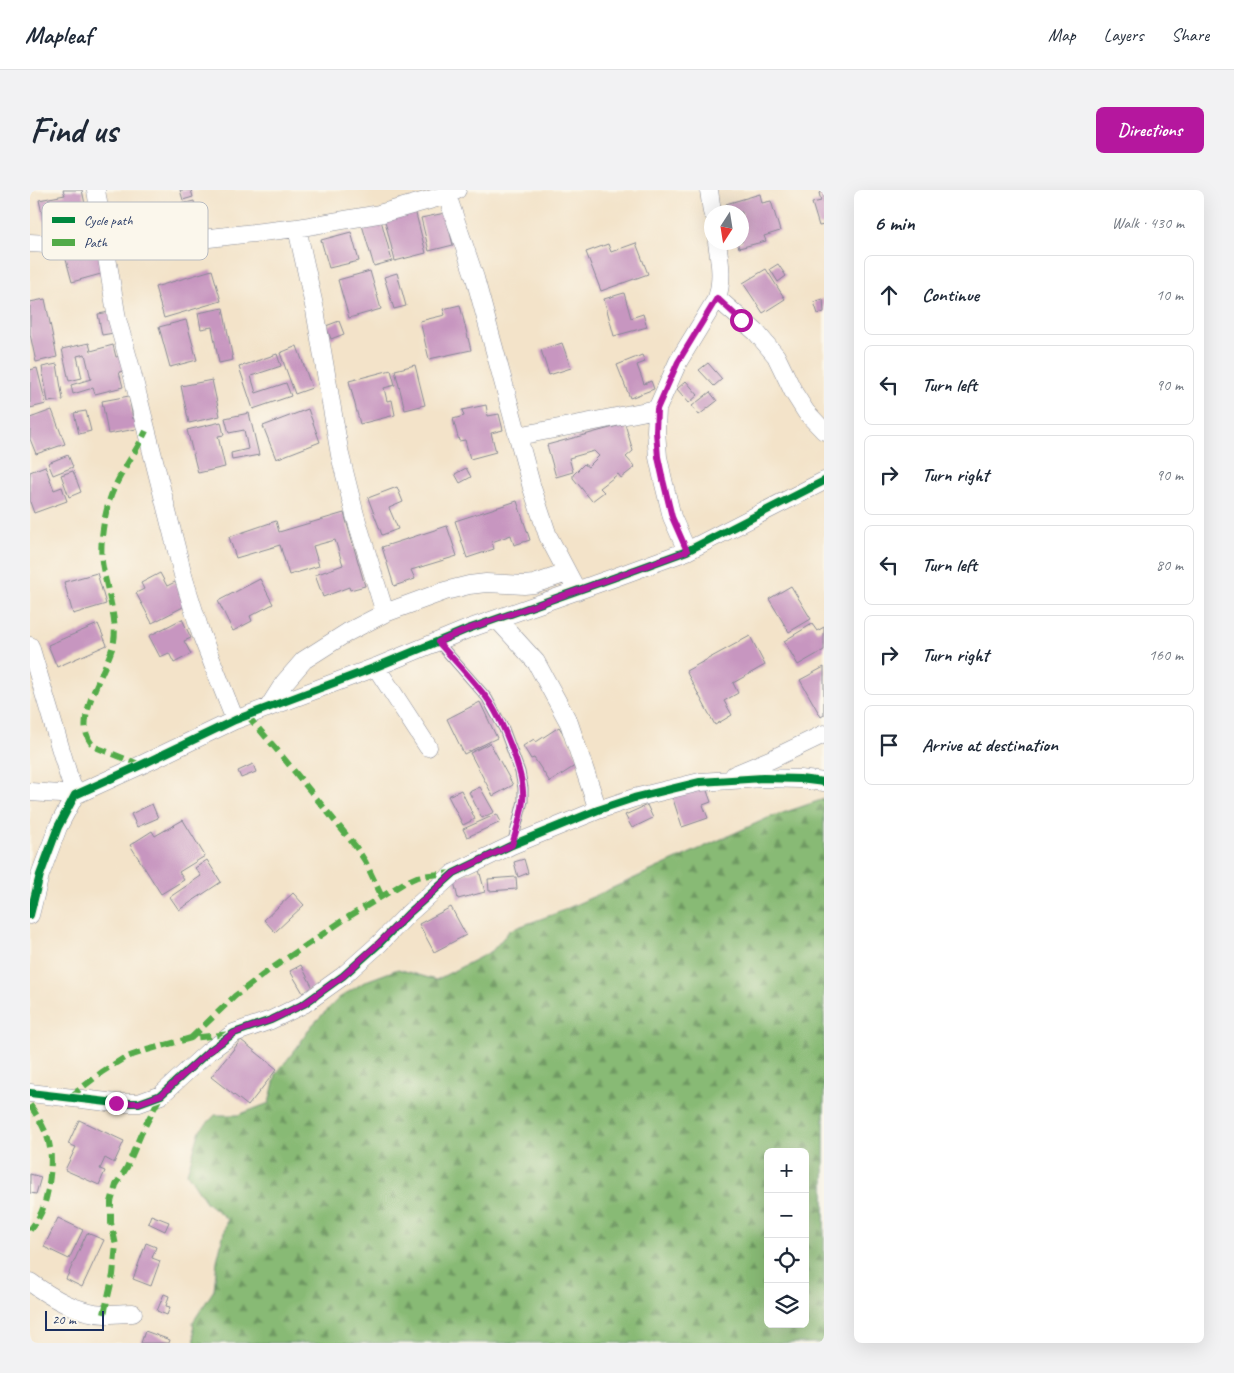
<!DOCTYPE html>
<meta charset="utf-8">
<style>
body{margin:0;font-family:Caveat,sans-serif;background:#f2f2f3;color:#1f2937}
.controls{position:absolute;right:15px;bottom:15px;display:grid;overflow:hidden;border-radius:8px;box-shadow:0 5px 20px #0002}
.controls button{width:45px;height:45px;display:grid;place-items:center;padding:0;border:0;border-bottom:1px solid #e0e1e3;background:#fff;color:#1f2937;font:25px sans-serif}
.compass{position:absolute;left:674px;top:15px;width:45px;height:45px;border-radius:50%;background:#fff;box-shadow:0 5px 20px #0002;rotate:192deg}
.scale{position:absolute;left:15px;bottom:12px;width:59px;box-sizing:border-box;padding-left:5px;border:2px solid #1b2f5e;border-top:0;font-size:14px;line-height:18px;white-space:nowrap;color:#1b2f5e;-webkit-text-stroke:4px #fbf7ec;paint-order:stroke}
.stop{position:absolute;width:15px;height:15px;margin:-11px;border:4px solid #b5179e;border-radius:50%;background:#fff}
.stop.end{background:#b5179e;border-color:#fff;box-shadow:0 1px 5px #0008}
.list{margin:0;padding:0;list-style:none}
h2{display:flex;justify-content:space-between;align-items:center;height:65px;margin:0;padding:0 20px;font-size:21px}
h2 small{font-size:16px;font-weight:400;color:#747a83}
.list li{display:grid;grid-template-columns:32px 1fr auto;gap:15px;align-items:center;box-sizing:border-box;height:80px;margin:0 10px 10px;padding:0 10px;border:1px solid #e0e1e3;border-radius:8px}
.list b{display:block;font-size:19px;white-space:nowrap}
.list em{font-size:16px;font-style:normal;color:#747a83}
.icon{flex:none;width:28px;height:28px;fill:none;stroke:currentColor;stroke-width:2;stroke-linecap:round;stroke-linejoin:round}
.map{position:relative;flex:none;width:794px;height:1153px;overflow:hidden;border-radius:8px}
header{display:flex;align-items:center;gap:30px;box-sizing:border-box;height:70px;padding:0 25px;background:#fff;border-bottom:1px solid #e0e1e3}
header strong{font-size:24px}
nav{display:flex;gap:28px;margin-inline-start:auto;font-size:18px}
.intro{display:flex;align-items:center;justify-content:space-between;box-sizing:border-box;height:120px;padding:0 30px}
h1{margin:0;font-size:35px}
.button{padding:12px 22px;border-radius:8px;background:#b5179e;color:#fff;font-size:18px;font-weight:700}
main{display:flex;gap:30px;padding:0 30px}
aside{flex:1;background:#fff;border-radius:8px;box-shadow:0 5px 20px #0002}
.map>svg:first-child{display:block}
</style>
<header>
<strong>Mapleaf</strong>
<nav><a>Map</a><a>Layers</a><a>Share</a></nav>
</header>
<div class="intro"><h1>Find us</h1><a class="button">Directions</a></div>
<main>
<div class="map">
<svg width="794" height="1153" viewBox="0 0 794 1153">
<defs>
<pattern id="forest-firs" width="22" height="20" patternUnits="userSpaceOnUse" patternTransform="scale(1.25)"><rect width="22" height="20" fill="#88ba74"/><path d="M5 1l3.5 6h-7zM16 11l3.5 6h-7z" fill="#6e9862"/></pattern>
</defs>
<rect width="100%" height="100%" fill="#fbf7ec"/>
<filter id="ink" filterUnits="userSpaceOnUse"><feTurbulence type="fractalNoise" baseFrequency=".02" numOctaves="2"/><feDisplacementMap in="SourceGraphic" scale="10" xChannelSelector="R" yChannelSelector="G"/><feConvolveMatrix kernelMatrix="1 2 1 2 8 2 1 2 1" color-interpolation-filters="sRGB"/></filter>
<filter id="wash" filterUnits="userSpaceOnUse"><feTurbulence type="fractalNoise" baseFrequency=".0096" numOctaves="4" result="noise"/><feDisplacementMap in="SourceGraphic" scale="20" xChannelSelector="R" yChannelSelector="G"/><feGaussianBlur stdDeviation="1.12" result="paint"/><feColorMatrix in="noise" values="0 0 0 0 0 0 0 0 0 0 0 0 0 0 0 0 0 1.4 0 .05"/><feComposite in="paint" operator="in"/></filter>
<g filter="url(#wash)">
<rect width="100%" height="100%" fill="#f3e3c9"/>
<path fill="url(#forest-firs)" stroke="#527469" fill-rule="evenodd" d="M794 609V1153H165L163 1132 184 1100 187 1071 197 1029 176 1012 157 983 170 940 185 925H208L239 913 246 884 268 856 282 835 309 808 336 791 368 779 406 790 462 761 480 740 527 723 738 628ZM738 962H775V1134H738Z"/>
<g id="blocks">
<path fill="#c796c0" d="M33 0H52L58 28 15 37 9 10 35 5Z
M150 0H161L163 7 153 10Z
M794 1V35L789 36 782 13 791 11 789 3Z
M730 4 732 13 741 11 750 41 734 46 736 51 709 58 707 52H712V22H698L696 14Z
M164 11 167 27 120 38 116 22Z
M385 20 396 63 365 71 354 27Z
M415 23 423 55 399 61 391 28Z
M351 30 362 71 344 76 332 35Z
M321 42 329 71 299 78 291 50Z
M606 53 618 84 571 101 556 62 578 54 581 62Z
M71 56 78 82 42 92 35 66Z
M748 74 756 86 748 92 740 79Z
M736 79 755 109 733 123 713 93Z
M182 80 191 111 134 128 125 97Z
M340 81 351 119 319 128 308 90Z
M367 83 376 116 364 119 354 87Z
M594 103 601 128 613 124 617 137 584 146 574 109Z
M15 109 27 167 6 172 0 144V112Z
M793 109 794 122 788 124 784 112Z
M430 115 441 160 399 169 390 131 415 125 413 119Z
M193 118 203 170 189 173 182 137 171 139 168 123Z
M80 122 84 143 72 145 68 124Z
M156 130 167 170 140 177 129 137Z
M309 131 314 144 301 149 296 136Z
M59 153 61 161 83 155 86 167 91 166 94 181 89 182 93 197 65 204 63 198 43 204 41 195 61 189 55 164 47 166 52 188 39 191 32 159Z
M532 153 541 178 519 185 511 160Z
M267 156 282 198 265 204 250 163Z
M247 164 251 176 221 186 226 203 256 193 261 206 223 219 209 177Z
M612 165 615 172 607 175 614 194 621 191 624 199 600 208 587 175Z
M678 173 692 189 684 196 669 180Z
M27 174 33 210 18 212 12 177Z
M385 175 395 215 375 220 365 180Z
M7 178 16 214 0 218V180Z
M361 180 365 195 354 198 357 211 362 210 365 225 330 234 319 191Z
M182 190 190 226 159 233 151 196Z
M656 191 668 205 659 213 647 199Z
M680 202 687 211 669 225 662 216Z
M99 206 103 229 110 228 112 238 78 244 72 211Z
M456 215 458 226 469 224 473 240 461 243 466 262 440 269 435 250 429 251 423 229 434 226 432 220Z
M278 219 290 252 246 269 233 236Z
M22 220 35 254 6 264 0 249V228Z
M56 221 61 241 49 244 44 223Z
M219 223 229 265 202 270 201 263 218 259 214 240 199 243 195 228Z
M191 232 194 245 188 246 195 277 168 283 157 240Z
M595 234 603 261 596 267 605 277 591 288 588 284 570 298 574 302 562 311 543 288V285L554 274 558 277 569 266 564 261 539 268 543 282 526 287 517 255Z
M38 265 43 277 23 285 18 273Z
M15 276 24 300 32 297 37 311 4 323 0 312V282Z
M436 278 441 287 430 293 425 284Z
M43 281 51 302 39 307 31 285Z
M367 297 373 312 359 318 368 339 352 345 338 308Z
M487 311 500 350 484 355 481 345 462 352 464 359 437 368 425 331Z
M314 323 335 396 320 400 319 397 293 407 285 385 313 375 305 350 283 356 289 376 259 385 250 355 206 368 199 347 246 331 249 342Z
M417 336 427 366 381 380 385 389 364 396 352 357Z
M67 383 76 414 43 424 34 392Z
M130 383 137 396 145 392 157 415 122 433 106 403 114 399 111 393Z
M230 389 243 414 220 426 222 431 203 441 188 411Z
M761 396 781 429 759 442 739 409Z
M152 429 161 448 154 451 161 464 144 473 139 463 130 467 119 446Z
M68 434 77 455 27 477 18 455Z
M782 434 787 441 794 437V460L768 475 754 451Z
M720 446 735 475 703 493 708 503 694 511 702 525 685 535 656 481Z
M794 477V525L791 527 770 490Z
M450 512 467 548 434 564 417 529Z
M529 537 551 572 520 592 504 568 501 569 493 556 504 549 506 552Z
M460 553 483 595 463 606 440 563Z
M223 574 226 582 211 588 208 581Z
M675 595 681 612 673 615 678 628 652 637 642 606Z
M450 597 464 622 452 628 439 602Z
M431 600 445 629 433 635 418 606Z
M122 614 128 628 107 637 101 624Z
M617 615 623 628 602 638 595 625Z
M467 624 471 632 437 647 433 639Z
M153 630 175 666 149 682 154 690 131 704 100 655 122 641 125 646Z
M494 669 498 683 488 687 484 672Z
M177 670 191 692 149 720 140 707 171 686 165 678Z
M449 680 455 702 428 709 423 687Z
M486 687 487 699 459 701 458 689Z
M263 703 274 715 245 742 234 730Z
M421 717 436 745 404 762 389 734Z
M271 775 283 798 273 803 260 781Z
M211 850 247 879 218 916 181 887Z
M49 930 94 951 84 973 75 968 70 979 75 981 69 995 35 980 46 957 38 954Z
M0 984 11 987 6 1004 0 1003Z
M121 1025 139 1032 135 1041 118 1033Z
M28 1028 53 1040 39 1069 14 1057Z
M57 1043 74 1050 52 1097 36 1089Z
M116 1053 126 1057 122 1068 130 1071 121 1096 103 1089Z
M134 1104 139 1106 136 1116 140 1117 137 1125 127 1121Z
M115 1141 140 1150 139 1153H111Z"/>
</g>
</g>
<g filter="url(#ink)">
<use href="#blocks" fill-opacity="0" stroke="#878994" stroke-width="1"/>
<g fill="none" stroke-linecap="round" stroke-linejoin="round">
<defs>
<path id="lane" d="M408 452 457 508 474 539 490 582 493 598V611L482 655"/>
<path id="street" d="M66 0 87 129 100 175 154 389 171 444 205 530
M679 0 682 22
M417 5 445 88 502 298 518 346 547 401
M267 38 285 120 310 265 325 325 355 423
M0 53 34 55 73 46
M75 60 267 38 349 24 417 5 427 0
M687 108 726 142 746 166 764 203 776 222 794 241
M488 246 627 219
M657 361 642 327 633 290 628 267 626 241 627 219 648 172 687 108C693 89 690 72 687 52
M467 429 506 472 539 533 568 620
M0 456 38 584 45 605 0 602
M346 477 398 557
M238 518 254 493 274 470 318 442 355 423 415 401 439 395 456 393 494 395 504 394 537 383
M704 585 742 569 794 544
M0 725 10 685 28 637 45 605 111 575 205 530 346 477 438 439 583 388 657 361 794 291
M0 903 86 913H109L131 905 178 862 204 843 241 830 274 814 313 786 349 754 378 724 424 683 482 655 568 620 604 608 670 592 733 588 770 589 794 592
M0 1092C22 1108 47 1123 75 1124 85 1124 94 1123 103 1123"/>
</defs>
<use href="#lane" stroke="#878994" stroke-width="11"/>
<use href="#street" stroke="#878994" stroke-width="19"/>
<use href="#lane" stroke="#fff" stroke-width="9"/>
<use href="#street" stroke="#fff" stroke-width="18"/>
<path stroke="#52ab49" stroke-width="6" stroke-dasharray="12 6" stroke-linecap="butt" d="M217 525 247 560 326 657 335 671 352 707
M111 575 65 557C37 534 79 479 84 451 88 430 75 394 72 372 70 354 73 333 78 315 85 289 104 266 116 241
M161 848 205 806 238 781 315 729 374 693 387 687 400 685 422 683
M40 907 72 882 94 868 117 860 161 848 201 844
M0 915C8 927 18 943 20 958 23 975 18 1012 9 1027 6 1032 3 1036 0 1040
M74 1124 83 1085 86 1055 81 1033V1012L86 995 97 977 111 944 131 905"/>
<defs>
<path id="cycleway" d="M0 725 10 685 28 637 45 605 111 575 205 530 346 477 438 439 583 388 657 361 794 291
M0 903 86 913H109L131 905 178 862 204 843 241 830 274 814 313 786 349 754 378 724 424 683 482 655 568 620 604 608 670 592 733 588 770 589 794 592"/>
</defs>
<use href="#cycleway" stroke="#fbf7ec" stroke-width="11"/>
<use href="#cycleway" stroke="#00873e" stroke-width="8"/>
</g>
</g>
<g fill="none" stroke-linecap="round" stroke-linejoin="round" filter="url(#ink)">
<path stroke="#b5179e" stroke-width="6" d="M86 913H109L131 905 178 862 204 843 241 830 274 814 313 786 348 754 378 724 424 683 482 655C486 641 492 625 493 610 496 586 471 527 456 507 441 488 424 470 408 452L438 439 583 388 657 361 642 327 633 290 628 267 626 242 627 219 648 172 687 108 711 130"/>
</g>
<rect x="12" y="12" width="166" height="58" rx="8" fill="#fbf7ec" stroke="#b8bbc1" stroke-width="1"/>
<rect x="22" y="27" width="23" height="6" fill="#00873e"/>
<rect x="22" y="49" width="23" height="7" fill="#52ab49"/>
<g font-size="14" fill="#1b2f5e">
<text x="54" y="35">Cycle path</text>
<text x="54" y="57">Path</text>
</g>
</svg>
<div class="controls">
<button>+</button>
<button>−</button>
<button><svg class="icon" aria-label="locate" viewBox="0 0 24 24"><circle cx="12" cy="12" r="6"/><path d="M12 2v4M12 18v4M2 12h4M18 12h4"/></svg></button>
<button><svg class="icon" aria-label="layers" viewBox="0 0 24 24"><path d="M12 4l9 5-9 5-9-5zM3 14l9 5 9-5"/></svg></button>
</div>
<svg class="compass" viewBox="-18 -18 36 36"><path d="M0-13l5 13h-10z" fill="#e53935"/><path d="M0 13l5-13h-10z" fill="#747a83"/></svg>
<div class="scale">20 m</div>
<div class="stop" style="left:711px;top:130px"></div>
<div class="stop end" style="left:86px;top:913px"></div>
</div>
<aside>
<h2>6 min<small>Walk · 430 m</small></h2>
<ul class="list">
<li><svg class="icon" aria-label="ahead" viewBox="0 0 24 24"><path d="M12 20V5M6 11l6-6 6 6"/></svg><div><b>Continue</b></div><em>10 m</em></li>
<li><svg class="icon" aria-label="left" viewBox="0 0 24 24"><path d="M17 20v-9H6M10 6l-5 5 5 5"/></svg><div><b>Turn left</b></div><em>90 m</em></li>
<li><svg class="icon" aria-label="right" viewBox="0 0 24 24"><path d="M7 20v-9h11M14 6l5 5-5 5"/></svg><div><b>Turn right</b></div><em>90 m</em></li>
<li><svg class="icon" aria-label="left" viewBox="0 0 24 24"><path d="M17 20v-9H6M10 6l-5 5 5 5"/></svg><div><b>Turn left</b></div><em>80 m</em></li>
<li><svg class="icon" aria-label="right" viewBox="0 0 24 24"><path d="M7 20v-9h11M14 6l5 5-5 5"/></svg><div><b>Turn right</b></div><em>160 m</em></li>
<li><svg class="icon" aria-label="arrive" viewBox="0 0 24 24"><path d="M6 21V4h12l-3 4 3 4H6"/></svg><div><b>Arrive at destination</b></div></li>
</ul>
</aside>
</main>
